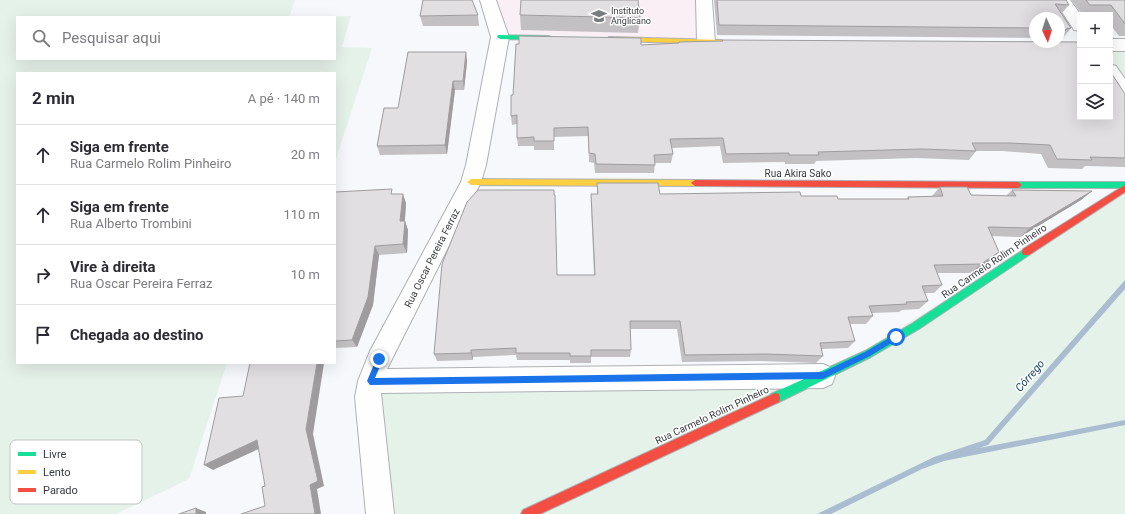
<!DOCTYPE html>
<html lang="pt">
<meta charset="utf-8">
<style>
body{margin:0;font-family:Roboto,sans-serif;background:#f2f2f3;color:#2b2b33}
.controls{position:absolute;right:12px;top:12px;display:grid;overflow:hidden;border-radius:0px;box-shadow:0 4px 16px #0002}
.controls button{width:36px;height:36px;display:grid;place-items:center;padding:0;border:0;border-bottom:1px solid #e1e1e2;background:#fff;color:#2b2b33;font:20px sans-serif}
.compass{position:absolute;left:1029px;top:12px;width:36px;height:36px;border-radius:50%;background:#fff;box-shadow:0 4px 16px #0002;rotate:176deg}
.stop{position:absolute;width:12px;height:12px;margin:-9px;border:3px solid #1a73e8;border-radius:50%;background:#fff}
.stop.end{background:#1a73e8;border-color:#fff;box-shadow:0 1px 4px #0008}
.list{margin:0;padding:0;list-style:none}
h2{display:flex;justify-content:space-between;align-items:center;height:52px;margin:0;padding:0 16px;font-size:17px}
h2 small{font-size:13px;font-weight:400;color:#7c7c81}
.list li{display:grid;grid-template-columns:26px 1fr auto;gap:12px;align-items:center;box-sizing:border-box;height:60px;padding:0 16px;border-top:1px solid #e1e1e2}
.list b{display:block;font-size:15px;white-space:nowrap}
.list p{margin:0;font-size:13px;white-space:nowrap;color:#7c7c81}
.list em{font-size:13px;font-style:normal;color:#7c7c81}
.icon{flex:none;width:22px;height:22px;fill:none;stroke:currentColor;stroke-width:2;stroke-linecap:round;stroke-linejoin:round}
.map{position:relative;flex:none;width:1125px;height:514px;overflow:hidden}
.search{position:absolute;background:#fff;box-shadow:0 4px 16px #0002;left:16px;top:16px;width:320px;height:44px;display:flex;align-items:center;gap:10px;box-sizing:border-box;padding:0 14px;border-radius:0px;color:#7c7c81;font-size:15px}
.panel{position:absolute;background:#fff;box-shadow:0 4px 16px #0002;left:16px;top:72px;width:320px;height:292px;border-radius:0px}
.map>svg:first-child{display:block}
</style>
<div class="map">
<svg width="1125" height="514" viewBox="0 0 1125 514">
<rect width="100%" height="100%" fill="#f6f8fb"/>
<path fill="#f9eff5" d="M492 0H701V40L503 33Z"/>
<path fill="#e5f2ea" d="M0 0H295L289 17H17V59H335V17H294L351 16 342 47 372 48 335 162V73H17V363H227L189 479 116 514H0Z
M1110 45H1125V83L1110 61Z
M1125 188V514H380L370 381 823 376Z"/>
<path fill="#aabcd0" d="M1125 280V289L988 445 979 448 1125 420V425L944 461 922 469 831 514H817L934 457 985 440Z"/>
<g fill="none" stroke-linecap="round" stroke-linejoin="round">
<defs>
<path id="street" d="M480 0H496L509 37 486 165 481 182 387 369 823 364 832 368 835 376 832 384 823 388 381 393 394 514H366L355 397 358 381 370 351 461 182 466 165 491 37Z
M696 0H712L715 42 712 46 706 48 700 46 697 42Z
M1054 0H1070L1081 15 1080 31 1074 30Z
M1110 39H1125V51H1110Z
M1110 64 1116 66 1125 79V99L1119 98 1110 84Z"/>
<path id="fast" d="M498 35 549 36 552 38 549 40 500 39 497 37Z
M1018 182H1125V188H1018L1014 185Z
M1026 248 1029 249 1030 252 1029 255 919 329 871 357 779 402 775 403 771 402 770 398 771 394 865 351 913 323Z"/>
<path id="slow" d="M609 37 721 40 725 42 721 44 611 41 607 39Z
M471 179 695 180 699 183 695 186 471 185 467 182Z"/>
<path id="jam" d="M695 180 1018 182 1022 185 1018 188 695 186 691 183Z
M1125 185V192L1029 255H1023L1022 252 1023 249Z
M775 393 779 394 780 398 779 402 540 514H521L523 510Z"/>
</defs>
<use href="#street" stroke="#aeb0b4" stroke-width="2"/>
<use href="#fast" stroke="#aeb0b4" stroke-width="2"/>
<use href="#slow" stroke="#aeb0b4" stroke-width="2"/>
<use href="#jam" stroke="#aeb0b4" stroke-width="2"/>
<use href="#street" fill="#fefefe" fill-rule="evenodd"/>
<use href="#fast" fill="#16e098" fill-rule="evenodd"/>
<use href="#slow" fill="#ffcf43" fill-rule="evenodd"/>
<use href="#jam" fill="#f24e42" fill-rule="evenodd"/>
</g>
<path fill="#c2c0c2" d="M714 0H1066L1069 5 1061 14 1071 28 1063 38H1060L1059 39V18H1035V38L717 35Z
M1071 0H1125V36H1119L1110 24V15L1082 14Z
M478 15 479 26H423L420 16Z
M520 15 640 18 638 33 521 30Z
M722 40 1125 94V167L1085 166 1082 169 1048 168 1041 154 1002 151H976L969 160 916 158 816 161 814 164H785V162L723 163 720 146 672 148 673 154 671 163H655L654 173H595L594 163 589 162 588 136 554 137V150H534V146H518L517 138V124L512 125 511 116 513 95 641 45 678 43 679 42 722 41Z
M466 52 467 62 464 90H455L447 154 380 155 377 146 398 108Z
M597 183 660 194 801 196 838 199H906L908 197 932 196 940 187 971 195 1006 196 1012 190 1092 191 1081 200 1020 237 992 236 999 252 989 261 971 273H937L942 285 934 293H925L928 301 919 309 902 310 899 312 872 313 873 316 866 324H850L855 341 848 348 821 349 823 356 816 363 761 361 682 362 677 329H630L631 350 630 357H591V363H570V360H517L516 355 473 357V360L437 361 434 354 557 275H594L591 204V194H597Z
M335 192 394 194 406 203 405 221 408 230 407 253 379 255 373 305 357 347 335 348Z"/>
<path fill="#9e9c9e" d="M466 52 467 62 464 90 463 81Z
M453 81 455 90 447 154 445 145Z
M1092 191 1081 200 1020 237 1030 228Z
M403 194 406 203 404 230 400 221Z
M405 221 408 230 407 253 403 244Z
M375 246 379 255 373 305 357 347 352 340Z
M999 252 989 261 971 273 981 264Z
M471 350 473 357V360L471 353Z
M317 363H324L313 434 324 486 317 489 321 514H315L310 485 306 429Z
M257 440 265 446 213 470 204 465Z
M196 508 206 512V514H196Z"/>
<path fill="#e1dfe1" stroke="#9e9c9e" d="M423 0H472L478 15 420 16Z
M521 0H638L640 18 520 15Z
M717 0H1066L1069 5 1055 4 1071 28 1066 29 1065 31H1059V18H1035V28L719 25Z
M1086 0H1125V24L1111 5H1090Z
M519 36 641 38V45L679 43V42L723 41 722 40 1080 42V117H1110V71L1125 94V158L1090 157 1092 160 1057 159 1050 145 1010 143H972L976 151 922 149 818 152 819 155H789V153L726 154 723 138 670 139 673 154 654 155 655 165 596 164 595 154 589 153 588 127 554 128V141H534V137L517 138V115L511 116V95H513L516 44H519Z
M408 52H466L463 81H453L445 145 377 146 384 108H398Z
M597 183H658L660 194 800 192 801 196H837L838 199H909L908 197 943 196 940 187H967L971 195 1016 196 1012 190 1092 191 1030 228 988 227 999 252 981 264 934 265 942 285 922 286 928 301 906 302 907 304 869 306 873 316 848 317 855 341 820 343 823 356 766 354 685 355 680 321H630L631 350H591V356H570V353H516V348L471 350V353L434 354 442 264 467 202 478 190H554V195H555L557 275H595L591 194H598Z
M392 189 391 194H403L400 221H405L403 244 375 246 368 297 352 340 335 341V192Z
M250 363H317L306 429 318 481 310 485 315 514H241L265 506 262 487 265 486 257 440 204 465 219 398 243 396Z
M196 508V514H179Z"/>
<path fill="#1a73e8" d="M896 334 900 337 898 339 870 356 823 379 370 385 367 381 377 357 379 356 383 359 375 378 823 372 865 352Z"/>
<defs>
<symbol id="school-bare" viewBox="-9 -9 18 18"><path d="M0-5L7-2L0 1L-7-2ZM-4 1L0 2.5L4 1V4Q0 6-4 4Z" fill="#7a7d80" stroke="#fff" stroke-width="2.5" paint-order="stroke"/></symbol>
</defs>
<g fill-rule="evenodd">
<use href="#school-bare" x="588" y="5" width="22" height="22"/>
</g>
<g text-anchor="middle" dominant-baseline="central" stroke-width="3" stroke-linejoin="round" paint-order="stroke">
<g font-size="9" fill="#383b3e" stroke="#fff" text-anchor="start">
<text x="611" y="11">Instituto<tspan x="611" dy="10">Anglicano</tspan></text>
</g>
<g font-size="10" fill="#383b3e" stroke="#fff">
<text x="798" y="173">Rua Akira Sako</text>
<text transform="translate(432 258) rotate(-63)">Rua Oscar Pereira Ferraz</text>
<text transform="translate(994 261) rotate(-34)">Rua Carmelo Rolim Pinheiro</text>
<text transform="translate(712 415) rotate(-25)">Rua Carmelo Rolim Pinheiro</text>
</g>
<g font-size="11" font-style="italic" fill="#153c63" stroke="#fff">
<text transform="translate(1030 376) rotate(-49)">Córrego</text>
</g>
</g>
<rect x="10" y="440" width="132" height="64" rx="6" fill="#fff" stroke="#c3c4c5" stroke-width="1"/>
<rect x="18" y="452" width="18" height="4" fill="#16e098"/>
<rect x="18" y="470" width="18" height="4" fill="#ffcf43"/>
<rect x="18" y="488" width="18" height="4" fill="#f24e42"/>
<g font-size="11" fill="#383b3e">
<text x="43" y="458">Livre</text>
<text x="43" y="476">Lento</text>
<text x="43" y="494">Parado</text>
</g>
</svg>
<div class="controls">
<button>+</button>
<button>−</button>
<button><svg class="icon" aria-label="layers" viewBox="0 0 24 24"><path d="M12 4l9 5-9 5-9-5zM3 14l9 5 9-5"/></svg></button>
</div>
<svg class="compass" viewBox="-18 -18 36 36"><path d="M0-13l5 13h-10z" fill="#e53935"/><path d="M0 13l5-13h-10z" fill="#7c7c81"/></svg>
<div class="stop" style="left:896px;top:337px"></div>
<div class="stop end" style="left:379px;top:359px"></div>
<div class="search"><svg class="icon" aria-label="search" viewBox="0 0 24 24"><circle cx="10" cy="10" r="6"/><path d="M15 15l6 6"/></svg>Pesquisar aqui</div>
<section class="panel">
<h2>2 min<small>A pé · 140 m</small></h2>
<ul class="list">
<li><svg class="icon" aria-label="ahead" viewBox="0 0 24 24"><path d="M12 20V5M6 11l6-6 6 6"/></svg><div><b>Siga em frente</b><p>Rua Carmelo Rolim Pinheiro</p></div><em>20 m</em></li>
<li><svg class="icon" aria-label="ahead" viewBox="0 0 24 24"><path d="M12 20V5M6 11l6-6 6 6"/></svg><div><b>Siga em frente</b><p>Rua Alberto Trombini</p></div><em>110 m</em></li>
<li><svg class="icon" aria-label="right" viewBox="0 0 24 24"><path d="M7 20v-9h11M14 6l5 5-5 5"/></svg><div><b>Vire à direita</b><p>Rua Oscar Pereira Ferraz</p></div><em>10 m</em></li>
<li><svg class="icon" aria-label="arrive" viewBox="0 0 24 24"><path d="M6 21V4h12l-3 4 3 4H6"/></svg><div><b>Chegada ao destino</b></div></li>
</ul>
</section>
</div>
